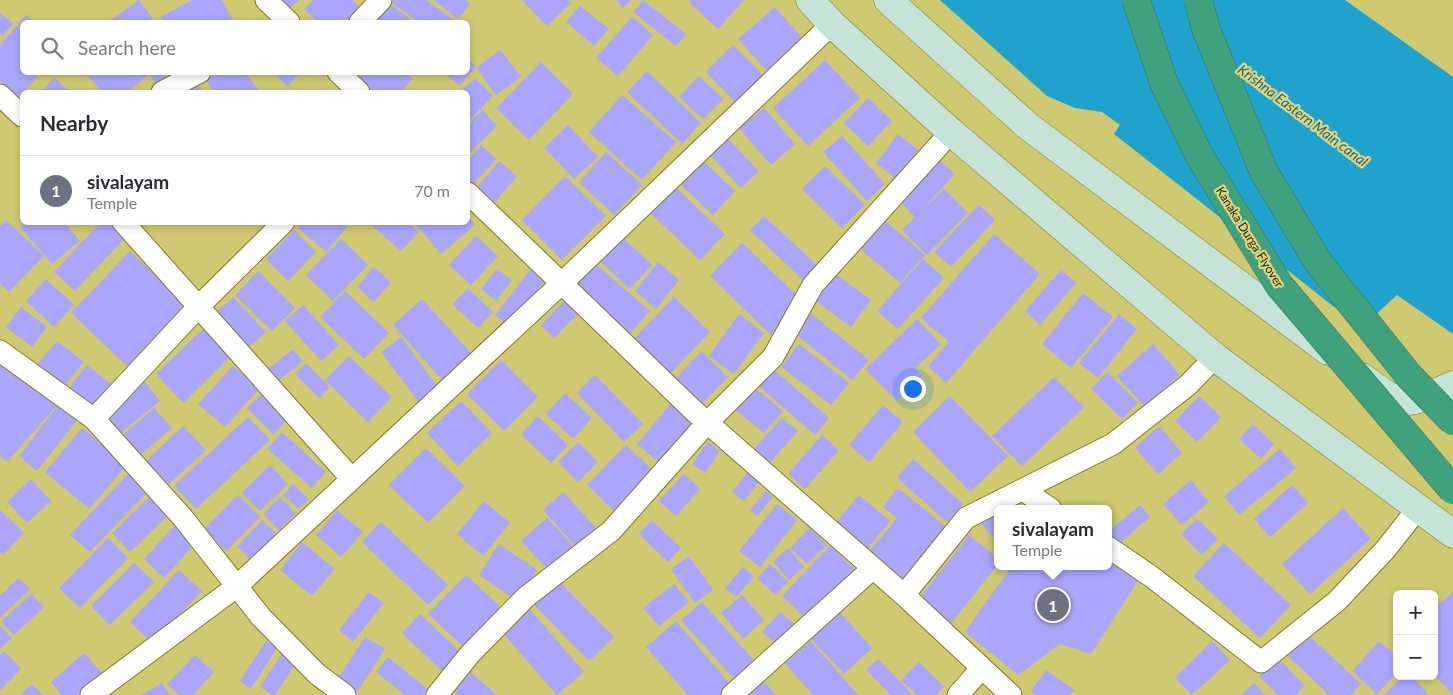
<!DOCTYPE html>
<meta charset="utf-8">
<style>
body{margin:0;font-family:Lato,sans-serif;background:#f2f2f3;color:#2b2b33}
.controls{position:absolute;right:15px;bottom:15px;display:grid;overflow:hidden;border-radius:8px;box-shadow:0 2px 8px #0003}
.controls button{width:45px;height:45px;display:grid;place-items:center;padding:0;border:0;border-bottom:1px solid #e1e1e2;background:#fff;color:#2b2b33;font:25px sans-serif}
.you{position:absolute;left:912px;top:388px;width:18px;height:18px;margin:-12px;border:4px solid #fff;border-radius:50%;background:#1a73e8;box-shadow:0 0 0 8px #1a73e833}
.badge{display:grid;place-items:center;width:32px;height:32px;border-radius:50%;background:#d93025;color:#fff;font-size:16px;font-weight:700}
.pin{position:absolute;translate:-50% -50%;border:2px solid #fff;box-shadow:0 1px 5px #0006}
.popup{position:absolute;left:994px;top:505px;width:118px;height:65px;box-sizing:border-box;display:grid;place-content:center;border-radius:8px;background:#fff;filter:drop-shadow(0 1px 4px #0005);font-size:16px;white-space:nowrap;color:#7c7c81}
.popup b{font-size:19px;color:#2b2b33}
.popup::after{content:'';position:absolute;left:50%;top:100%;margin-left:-10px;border:10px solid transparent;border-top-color:#fff}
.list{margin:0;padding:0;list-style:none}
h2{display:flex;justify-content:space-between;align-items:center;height:65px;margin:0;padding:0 20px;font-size:21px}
h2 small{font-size:16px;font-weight:400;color:#7c7c81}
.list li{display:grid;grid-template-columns:32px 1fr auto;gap:15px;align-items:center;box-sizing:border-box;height:70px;padding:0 20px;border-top:1px solid #e1e1e2}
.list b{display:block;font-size:19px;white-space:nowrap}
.list p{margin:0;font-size:16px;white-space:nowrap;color:#7c7c81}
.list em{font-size:16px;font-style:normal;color:#7c7c81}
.icon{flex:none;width:28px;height:28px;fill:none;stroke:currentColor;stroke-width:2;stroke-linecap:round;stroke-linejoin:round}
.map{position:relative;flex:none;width:1453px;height:695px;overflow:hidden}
.search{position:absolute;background:#fff;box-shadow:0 2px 8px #0003;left:20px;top:20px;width:450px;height:55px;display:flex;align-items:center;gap:12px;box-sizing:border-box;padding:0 18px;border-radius:8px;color:#7c7c81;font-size:19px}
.panel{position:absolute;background:#fff;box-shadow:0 2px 8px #0003;left:20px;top:90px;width:450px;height:135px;border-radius:8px}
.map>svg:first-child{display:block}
</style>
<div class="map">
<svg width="1453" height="695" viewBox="0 0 1453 695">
<rect width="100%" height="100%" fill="#cfc972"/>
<path fill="#1fa3cc" d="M940 0H1345L1453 77V334L1397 295 1361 328 1114 134 1120 125 1102 112 1075 108 1047 96Z"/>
<path fill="#aaa6fb" d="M139 0 155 22H113L111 20Z
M192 0H222L234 22H163L160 17Z
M271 0H299L284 14Z
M313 0H352L364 11 353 22H318L304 9Z
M394 0H426L457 22H419L392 3Z
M434 0H465L470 4 458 19Z
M522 0H568L571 3 547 26Z
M616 0H631L623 8Z
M643 0 686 34 676 46 633 12Z
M691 0H744L718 29 689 2Z
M388 2 414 22H372Z
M580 6 609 29 594 46 566 22Z
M775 7 803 39 767 71 738 39Z
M0 13 13 23 3 36 0 34Z
M26 15 34 22H22V72H41L20 97 0 81V45Z
M632 17 653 35 618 76 596 58Z
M733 45 764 76 736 103 706 72Z
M500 50 521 77 496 95 476 68Z
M468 59 476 66 459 86 443 72H468Z
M825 60 860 98 808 146 773 108Z
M541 62 573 94 529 140 496 108Z
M647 71 701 123 682 144 627 92Z
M85 72H146L148 75 127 92H102Z
M148 72H172L156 84Z
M217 72H245L260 92H215L206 81Z
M273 72H301L287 86Z
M351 72H406L413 79 400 92H373Z
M699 76 723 99 703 119 679 97Z
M54 78 70 92H41Z
M475 78 493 96 468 122V92H460Z
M195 80 203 92H176Z
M622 95 676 142 642 180 589 132Z
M868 98 892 121 868 146 844 123Z
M764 108 795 144 771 165 739 128Z
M483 110 497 126 468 154V124Z
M568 125 598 157 574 179 544 148Z
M898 134 918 150 896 179 876 163Z
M842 136 885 184 867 201 823 152Z
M727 138 759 171 741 188 710 155Z
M481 145 496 159 468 190V160Z
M606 152 642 185 614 215 579 182Z
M934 155 955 174 921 211 944 189 968 213 927 255 902 230 915 217 895 197Z
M700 158 735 191 713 215 678 182Z
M499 161 517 176 491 207 473 192Z
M825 166 865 205 842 228 802 189Z
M565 176 606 216 562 260 522 220Z
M674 186 725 234 700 260 649 212Z
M979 205 995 220 951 267 934 252Z
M468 216 475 225 441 254 414 222H468Z
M764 216 819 267 805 282 750 230Z
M881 217 925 255 900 283 857 246Z
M6 220 44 256 9 292 0 283V226Z
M26 222H64L80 241 52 264 20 227Z
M101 222H110L126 237 75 291 54 272Z
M303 222H344L348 226 326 252 298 228Z
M372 222H408L419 232 401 251 370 224Z
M294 230 316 252 288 281 266 259Z
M994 234 1040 274 946 383 928 366 949 342 921 318Z
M620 235 652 265 630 289 598 259Z
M476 236 498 256 471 285 449 265Z
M341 239 368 265 333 301 306 275Z
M742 243 803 301 771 335 710 276Z
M130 251 186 305 127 366 71 313Z
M923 259 944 278 898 329 877 311Z
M591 260 650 311 629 335 570 284Z
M658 262 679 280 656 309 635 291Z
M374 267 391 282 374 302 357 287Z
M497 269 512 280 496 301 481 289Z
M531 269 545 280 509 326 495 315Z
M1061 270 1076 283 1040 325 1025 311Z
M258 271 295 308 272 331 235 295Z
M834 273 871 300 851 327 814 300Z
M46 279 74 305 54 327 26 301Z
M468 288 493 312 478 328 452 304Z
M345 291 389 333 364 359 320 317Z
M1083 293 1113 317 1071 368 1042 344Z
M233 297 266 332 247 349 214 314Z
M674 297 710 332 665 379 629 344Z
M422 299 474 356 445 383 393 325Z
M566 299 580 312 554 338 541 325Z
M303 305 339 345 321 361 285 321Z
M21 307 47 327 32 347 6 327Z
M809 312 869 360 852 380 793 332Z
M739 314 764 333 734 374 709 356Z
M1119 314 1137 329 1098 378 1079 363Z
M917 319 941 344 915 368 922 376 897 401 865 369Z
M203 329 230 357 183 403 156 374Z
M401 337 441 391 421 405 381 352Z
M57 341 84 362 63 388 36 366Z
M799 344 849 383 831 405 781 367Z
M1153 344 1180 375 1144 406 1117 376Z
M293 349 303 361 273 385 263 373Z
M701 351 728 377 701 405 674 380Z
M349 356 392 397 368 422 325 380Z
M8 358 59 403 7 462 0 456V367Z
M501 360 538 397 504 431 467 394Z
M306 363 330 387 319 398 295 374Z
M87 365 115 387 97 410 69 388Z
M769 365 829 418 815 435 754 382Z
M233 366 259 389 225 427 198 404Z
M1107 372 1138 403 1122 419 1091 389Z
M595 375 643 424 624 442 577 393Z
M1054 377 1084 407 1022 466 992 436Z
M145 382 160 401 118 435 103 416Z
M748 382 783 411 764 433 729 405Z
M265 391 291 417 273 434 247 408Z
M565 393 592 418 573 439 546 414Z
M950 396 1008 456 970 492 913 432Z
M1199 396 1221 417 1197 442 1175 421Z
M461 401 492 433 458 466 427 433Z
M672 402 699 425 663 466 637 444Z
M59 404 78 419 37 471 19 456Z
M883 405 903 422 869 462 849 445Z
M154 408 172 428 141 455 123 435Z
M538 416 568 445 551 463 521 434Z
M248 417 270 440 196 509 174 486Z
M782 418 798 431 767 466 751 452Z
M1253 424 1274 444 1261 459 1239 439Z
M183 426 206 450 169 484 146 461Z
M1159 426 1182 453 1158 474 1135 448Z
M82 428 127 465 89 509 45 472Z
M282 432 326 472 312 488 267 449Z
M822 435 839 450 805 489 788 474Z
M578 442 598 462 578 482 558 462Z
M708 442 720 451 705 473 692 464Z
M626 445 657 474 617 514 587 485Z
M426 448 465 486 428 523 389 485Z
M1280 449 1296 468 1239 515 1224 496Z
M913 459 963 504 947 522 897 478Z
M270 465 288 484 260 511 242 493Z
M751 468 763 477 744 501 732 492Z
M130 472 149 490 90 552 70 535Z
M684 474 700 489 676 516 659 501Z
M31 479 51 501 27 523 7 502Z
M1191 480 1209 502 1182 525 1163 504Z
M293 484 309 499 299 509 283 495Z
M1292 485 1308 503 1270 537 1254 519Z
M898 488 945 526 901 580 868 553 897 518 883 507Z
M766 491 773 497 757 516 750 510Z
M154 492 172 512 130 552 112 533Z
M563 492 596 528 576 547 543 510Z
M238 495 260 517 226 551 204 529Z
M859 495 890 521 864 553 832 527Z
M280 497 296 513 279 530 263 514Z
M484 501 510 523 483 556 457 534Z
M777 504 797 520 760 567 739 551Z
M1023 505 1029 509H1013Z
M1140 505 1150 517 1114 548 1108 541V532Z
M1343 508 1371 539 1310 594 1282 564Z
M0 510 24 533 3 555 0 552Z
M337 510 363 532 341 557 316 535Z
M998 514V542L978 521Z
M547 518 576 549 550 572 521 541Z
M1197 519 1218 539 1202 555 1181 534Z
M262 520 277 534 252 561 237 547Z
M652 520 681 548 668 562 639 534Z
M381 522 448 585 428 605 362 542Z
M177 523 198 541 164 578 144 559Z
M810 528 827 545 807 564 790 548Z
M969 535 998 558V564L950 625 918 600Z
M108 538 128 558 80 608 59 588Z
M302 542 335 569 312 596 280 570Z
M1224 543 1291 605 1260 638 1193 576Z
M499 544 537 570 517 601 479 575Z
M830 546 854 569 806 619 782 596Z
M788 548 804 567 789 580 773 562Z
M689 556 713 590 695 603 671 569Z
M1108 556 1140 578 1091 654 1060 644 1018 675 965 632 1012 566H1108Z
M134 563 154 582 110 625 91 606Z
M770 564 788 582 775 595 757 578Z
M743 567 754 577 736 597 725 588Z
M179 570 202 591 152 643 130 622Z
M466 575 504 610 466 649 428 614Z
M18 578 30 589 0 618V596Z
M558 580 614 637 589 661 533 604Z
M674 584 689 602 659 626 643 608Z
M369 592 384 603 353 642 339 630Z
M1453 592V695L1434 675V609Z
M31 594 44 607 14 635 1 622Z
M742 595 764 620 743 639 721 613Z
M702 602 757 664 737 682 681 620Z
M528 607 584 672 557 695 501 631Z
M837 609 872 648 844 674 808 635Z
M780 612 797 626 778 646 762 632Z
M420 614 460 652 442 671 402 633Z
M676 621 732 686 721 695H688L646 647Z
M0 626 12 638 0 649Z
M1304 631 1361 684 1351 695H1329L1284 652Z
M365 637 385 649 357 692 338 679Z
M266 641 277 648 251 689 240 681Z
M811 641 858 695H813L785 663Z
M1212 641 1230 660 1192 695 1175 678Z
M1379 641 1397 657V672L1377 694 1352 671Z
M285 649 299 658 275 695H273L260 687Z
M4 651 21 669 0 690V655Z
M84 653 102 673 77 695H62L51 682Z
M195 655 214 672 193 695H179L167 684Z
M388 657 431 692 429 695H405L376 672Z
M1278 658 1305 686 1296 695H1278L1259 676Z
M878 659 911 693 909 695H891L866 670Z
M919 662 944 687 936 695H917L901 680Z
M468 670 497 695H459L452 690Z
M1046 670 1074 690 1070 695H1036L1031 691Z
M1403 676H1411L1429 695H1383Z
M763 681 776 695H747Z
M162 683 170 695H142Z
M1254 683 1265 695H1241Z
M32 684 43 695H20Z"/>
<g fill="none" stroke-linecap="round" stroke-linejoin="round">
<defs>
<path id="street" d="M266 0 289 22
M360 22 381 0
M338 72 359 92
M162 92 200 72
M0 95 22 116
M468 193 693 410 904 595 1011 695
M123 222 351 478
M0 351 94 419 183 518 261 617 317 674 345 695
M94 419 199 306 284 222
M1023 490 1051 509
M1108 547 1152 577 1261 662 1337 601 1385 550 1419 507
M904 595 966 518 1113 444 1188 385 1215 357
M91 695 236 587 562 283 832 24
M437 695 470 654 526 597 611 531 707 423 773 357 813 285 951 132
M732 695 872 569
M958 695 981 669"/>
<path id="secondary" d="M810 0 832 24 951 132 1215 357 1453 534
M888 0 1029 127 1328 351
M1362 377C1404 409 1406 406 1453 385"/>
</defs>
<use href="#street" stroke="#827b1e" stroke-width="23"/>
<use href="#secondary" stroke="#827b1e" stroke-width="29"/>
<use href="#street" stroke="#fff" stroke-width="21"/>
<use href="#secondary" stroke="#c6e3d8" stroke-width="28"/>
<defs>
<path id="highway-bridge" d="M1136 0 1164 83 1199 155 1279 285 1453 490
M1198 0 1206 29 1264 172 1318 262 1409 376 1453 421"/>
</defs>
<use href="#highway-bridge" stroke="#347352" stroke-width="29" stroke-linecap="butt"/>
<use href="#highway-bridge" stroke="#40a17d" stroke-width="28"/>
</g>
<g text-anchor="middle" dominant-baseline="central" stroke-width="4.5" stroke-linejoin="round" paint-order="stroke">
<g font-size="12" fill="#1f1d02" stroke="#dcd67f">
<text transform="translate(1250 237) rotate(58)">Kanaka Durga Flyover</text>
</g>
<g font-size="14" font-style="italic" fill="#1e5e74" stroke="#dcd67f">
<text transform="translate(1303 115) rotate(37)">Krishna Eastern Main canal</text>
</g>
</g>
</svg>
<div class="controls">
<button>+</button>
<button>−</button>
</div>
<div class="you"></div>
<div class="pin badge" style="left:1053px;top:605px;background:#6b7280">1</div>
<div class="popup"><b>sivalayam</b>Temple</div>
<div class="search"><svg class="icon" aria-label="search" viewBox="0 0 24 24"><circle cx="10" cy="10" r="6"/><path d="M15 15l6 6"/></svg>Search here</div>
<section class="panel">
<h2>Nearby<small></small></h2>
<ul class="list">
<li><span class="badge" style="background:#6b7280">1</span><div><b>sivalayam</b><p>Temple</p></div><em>70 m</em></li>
</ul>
</section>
</div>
